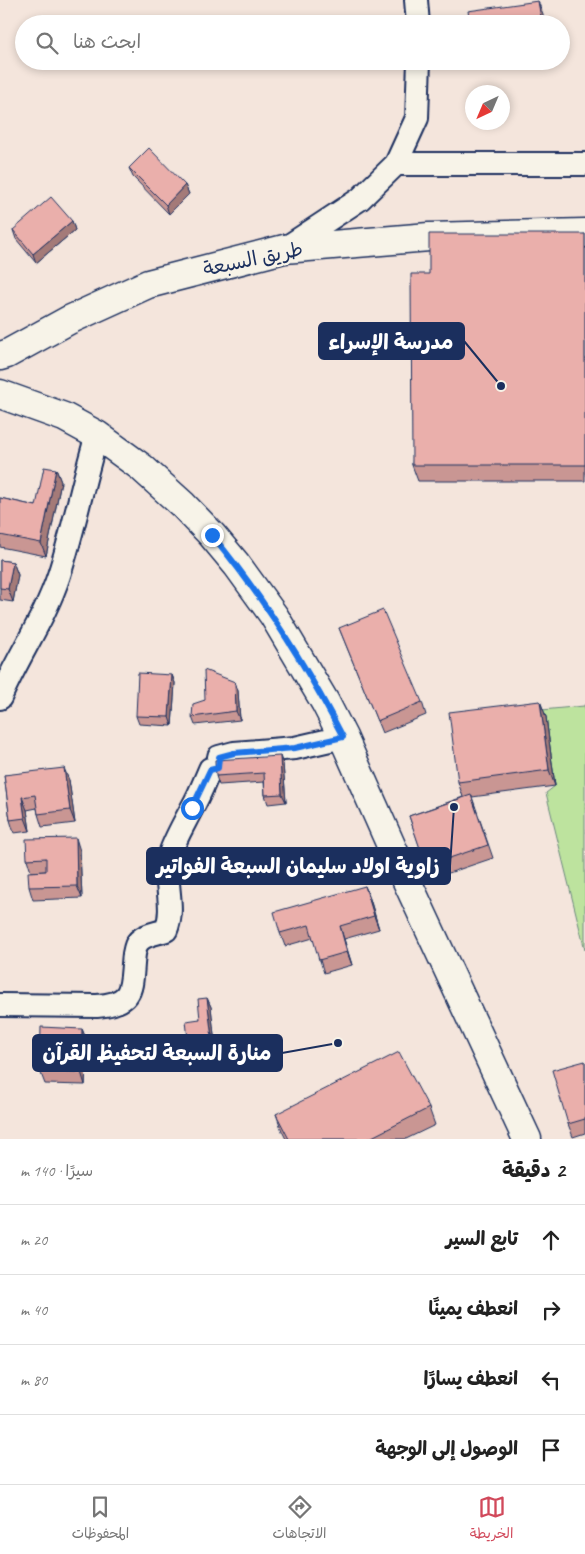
<!DOCTYPE html>
<html lang="ar">
<meta charset="utf-8">
<style>
body{margin:0;font-family:Caveat,"Playpen Sans Arabic",sans-serif;background:#f6f6f6;color:#222;direction:rtl}
.compass{position:absolute;left:465px;top:85px;width:45px;height:45px;border-radius:50%;background:#fff;box-shadow:0 2px 8px #0003;rotate:224deg}
.stop{position:absolute;width:15px;height:15px;margin:-11px;border:4px solid #1a73e8;border-radius:50%;background:#fff}
.stop.end{background:#1a73e8;border-color:#fff;box-shadow:0 1px 5px #0008}
.list{margin:0;padding:0;list-style:none}
h2{display:flex;justify-content:space-between;align-items:center;height:65px;margin:0;padding:0 20px;font-size:21px}
h2 small{font-size:16px;font-weight:400;color:#767676}
.list li{display:grid;grid-template-columns:32px 1fr auto;gap:15px;align-items:center;box-sizing:border-box;height:70px;padding:0 20px;border-top:1px solid #e0e0e0}
.list b{display:block;font-size:19px;white-space:nowrap}
.list em{font-size:16px;font-style:normal;color:#767676}
.icon{flex:none;width:28px;height:28px;fill:none;stroke:currentColor;stroke-width:2;stroke-linecap:round;stroke-linejoin:round}
.map{position:relative;flex:none;width:585px;height:1139px;overflow:hidden;direction:ltr}
.search{position:absolute;background:#fff;box-shadow:0 2px 8px #0003;left:15px;right:15px;top:15px;height:55px;display:flex;align-items:center;gap:12px;box-sizing:border-box;padding:0 18px;border-radius:28px;color:#767676;font-size:19px}
.sheet{height:345px;background:#fff}
nav{display:flex;justify-content:space-around;align-items:center;box-sizing:border-box;height:70px;border-top:1px solid #e0e0e0;background:#fff;font-size:14px;color:#767676}
nav a{display:grid;justify-items:center;gap:2px}
nav .on{color:#d1495b}
.map>svg:first-child{display:block}
</style>
<div class="map">
<svg width="585" height="1139" viewBox="0 0 585 1139">
<rect width="100%" height="100%" fill="#f4e5dc"/>
<filter id="ink" filterUnits="userSpaceOnUse"><feTurbulence type="fractalNoise" baseFrequency=".02" numOctaves="2"/><feDisplacementMap in="SourceGraphic" scale="10" xChannelSelector="R" yChannelSelector="G"/><feConvolveMatrix kernelMatrix="1 2 1 2 8 2 1 2 1" color-interpolation-filters="sRGB"/></filter>
<g filter="url(#ink)">
<path fill="#bde39e" stroke="#6c897e" d="M585 704V950L546 793 555 786 546 717 542 710 584 706Z"/>
<g fill="none" stroke-linecap="round" stroke-linejoin="round">
<defs>
<path id="minor" d="M416 0 418 24
M396 164H585
M284 249 360 199 396 164 417 118 419 61
M0 698C18 656 45 618 59 575 74 529 83 481 97 435
M0 1005 97 1006C137 1003 130 986 134 954 135 949 136 943 140 940 146 934 159 933 166 930 176 907 163 881 169 857 174 840 184 824 192 808 199 796 204 783 210 769L218 768 219 757 234 753 295 748 343 737"/>
<path id="tertiary" d="M0 356 7 354 69 320 148 284 284 249 429 237 585 233
M0 394 64 417 97 435 141 467 183 505 212 535 237 565 274 616 325 702 343 737 405 877 527 1139"/>
</defs>
<use href="#minor" stroke="#1b2f5e" stroke-width="26"/>
<use href="#tertiary" stroke="#1b2f5e" stroke-width="31"/>
<use href="#minor" stroke="#f7f3e8" stroke-width="22"/>
<use href="#tertiary" stroke="#f7f3e8" stroke-width="28"/>
</g>
<path fill="#c99693" stroke="#1b2f5e" d="M129 168 185 185 189 194 169 214 133 177Z
M72 221 75 230 36 263 16 239 13 230Z
M585 234V481H418L412 465 429 274Z
M56 469 61 482 46 556 0 547V498L36 506Z
M0 560 13 562 18 575 13 602 0 600Z
M339 628 422 702 426 715 382 733Z
M172 675 175 683 172 726 139 724 136 716Z
M235 682 238 691 240 720 195 725 192 717 205 700Z
M540 701 546 717 555 786 472 797 493 858 431 879 409 816 463 797 458 782Z
M283 764 286 802 268 804 265 795 264 782 219 785 216 776Z
M4 775 69 780 75 823 42 827 38 814 37 808 27 810 30 831 14 833 10 820Z
M80 851 82 898 33 900 29 887 46 871 31 872 27 859Z
M365 886 370 899 379 929 344 939 352 965 324 973 313 938 285 946 280 933Z
M207 998 211 1007 217 1063 193 1066 190 1057 200 1019Z
M82 1029 87 1041 85 1085 45 1084 40 1071Z
M585 1061V1133L573 1137 568 1124Z
M429 1108 435 1125 406 1139H286L282 1131 276 1114Z"/>
<path fill="#a47a78" stroke="#1b2f5e" d="M538 1 543 14 544 24H542Z
M185 185 189 194 169 214 166 205Z
M72 221 75 230 36 263 33 254Z
M56 469 61 482 46 556 41 543Z
M13 562 18 575 13 602 8 589Z
M172 675 175 683 172 726 169 717Z
M235 682 238 691 240 720 236 711Z
M540 701 546 717 555 786 549 770Z
M280 756 283 764 286 802 282 794Z
M64 768 69 780 75 823 70 810Z
M22 797 27 810 30 831 25 818Z
M76 838 80 851 82 898 77 886Z
M365 886 370 899 379 929 374 916Z
M340 926 352 965 347 952Z
M207 998 211 1007 217 1063 214 1054Z
M82 1029 87 1041 85 1085 81 1072Z"/>
<path fill="#eaafab" stroke="#1b2f5e" d="M538 1 542 24H470L468 11Z
M149 148 185 185 166 205 129 168Z
M51 197 72 221 33 254 13 230Z
M429 234H585V465H412L411 274H429Z
M44 467 56 469 41 543 0 535V498L36 506Z
M0 560 13 562 8 589 0 588Z
M383 610 422 702 377 721 339 628Z
M204 670 235 682 236 711 192 717 193 704 205 700Z
M138 673 172 675 169 717 136 716Z
M540 701 549 770 458 782 449 712Z
M280 756 282 794 265 795 264 773 216 776 215 760Z
M64 768 70 810 38 814 35 795 22 797 25 818 10 820 4 775Z
M471 795 488 845 426 866 409 816Z
M76 838 77 886 29 887 28 872 46 871V858L27 859 26 839Z
M365 886 374 916 340 926 347 952 319 960 309 925 280 933 274 912Z
M207 998 214 1054 190 1057 186 1021 200 1019 198 999Z
M41 1027 82 1029 81 1072 40 1071Z
M399 1052 429 1108 368 1139H289L276 1114Z
M585 1061V1119L568 1124 552 1070Z"/>
</g>
<g fill="none" stroke-linecap="round" stroke-linejoin="round" filter="url(#ink)">
<path stroke="#1a73e8" stroke-width="6" d="M192 808 210 770 218 768 219 757 234 753 295 748 343 737C306 665 263 597 212 535"/>
</g>
<g text-anchor="middle" dominant-baseline="central" stroke-width="4.5" stroke-linejoin="round" paint-order="stroke">
<g font-size="20" fill="#1b2f5e" stroke="#f7f3e8">
<text transform="translate(253 259) rotate(-12)">طريق السبعة</text>
</g>
</g>
<path fill="none" stroke="#1b2f5e" stroke-width="2" d="M501 386L464 341M454 807L450 866M338 1043L282 1053"/>
<g fill="#1b2f5e" stroke="#f7f3e8" stroke-width="2">
<circle cx="501" cy="386" r="5"/>
<circle cx="454" cy="807" r="5"/>
<circle cx="338" cy="1043" r="5"/>
</g>
<g fill="#1b2f5e" stroke="#1b2f5e" stroke-width="2">
<rect x="319" y="323" width="145" height="36" rx="5"/>
<rect x="147" y="848" width="303" height="36" rx="5"/>
<rect x="33" y="1035" width="249" height="36" rx="5"/>
</g>
<g font-size="21" text-anchor="middle" font-weight="bold" fill="#fff">
<text x="391" y="349">مدرسة الإسراء</text>
<text x="298" y="873">زاوية اولاد سليمان السبعة الفواتير</text>
<text x="157" y="1060">منارة السبعة لتحفيظ القرآن</text>
</g>
</svg>
<svg class="compass" viewBox="-18 -18 36 36"><path d="M0-13l5 13h-10z" fill="#e53935"/><path d="M0 13l5-13h-10z" fill="#767676"/></svg>
<div class="stop" style="left:192px;top:808px"></div>
<div class="stop end" style="left:212px;top:535px"></div>
<div class="search"><svg class="icon" aria-label="search" viewBox="0 0 24 24"><circle cx="10" cy="10" r="6"/><path d="M15 15l6 6"/></svg>ابحث هنا</div>
</div>
<section class="sheet">
<h2>2 دقيقة<small>سيرًا · 140 m</small></h2>
<ul class="list">
<li><svg class="icon" aria-label="ahead" viewBox="0 0 24 24"><path d="M12 20V5M6 11l6-6 6 6"/></svg><div><b>تابع السير</b></div><em>20 m</em></li>
<li><svg class="icon" aria-label="right" viewBox="0 0 24 24"><path d="M7 20v-9h11M14 6l5 5-5 5"/></svg><div><b>انعطف يمينًا</b></div><em>40 m</em></li>
<li><svg class="icon" aria-label="left" viewBox="0 0 24 24"><path d="M17 20v-9H6M10 6l-5 5 5 5"/></svg><div><b>انعطف يسارًا</b></div><em>80 m</em></li>
<li><svg class="icon" aria-label="arrive" viewBox="0 0 24 24"><path d="M6 21V4h12l-3 4 3 4H6"/></svg><div><b>الوصول إلى الوجهة</b></div></li>
</ul>
</section>
<nav>
<a class="on"><svg class="icon" aria-label="map" viewBox="0 0 24 24"><path d="M3 6l6-2 6 2 6-2v14l-6 2-6-2-6 2zM9 4v14M15 6v14"/></svg>الخريطة</a>
<a><svg class="icon" aria-label="directions" viewBox="0 0 24 24"><path d="M12 3l9 9-9 9-9-9zM9 14v-3h6M13 9l2 2-2 2"/></svg>الاتجاهات</a>
<a><svg class="icon" aria-label="saved" viewBox="0 0 24 24"><path d="M7 4h10v16l-5-4-5 4z"/></svg>المحفوظات</a>
</nav>
